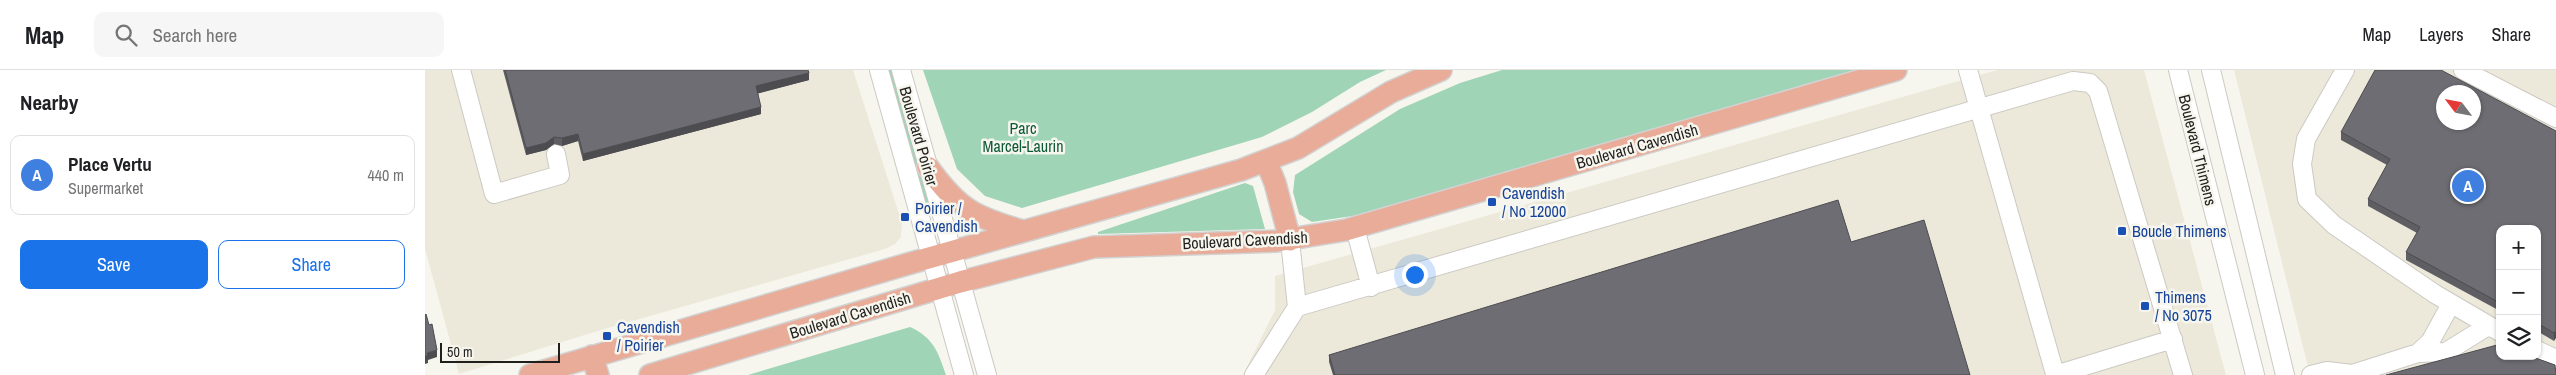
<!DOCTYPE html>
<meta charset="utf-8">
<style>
body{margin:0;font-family:"Archivo Narrow",sans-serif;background:#f6f6f6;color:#202124}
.controls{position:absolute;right:15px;bottom:15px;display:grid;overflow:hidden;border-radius:10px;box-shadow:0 1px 4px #0004}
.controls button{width:45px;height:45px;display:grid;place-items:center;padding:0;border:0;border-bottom:1px solid #e0e0e0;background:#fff;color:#202124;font:25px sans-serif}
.compass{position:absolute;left:2011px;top:15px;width:45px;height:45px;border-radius:50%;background:#fff;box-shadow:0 1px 4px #0004;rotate:302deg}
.scale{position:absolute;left:15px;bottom:12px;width:120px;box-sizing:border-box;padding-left:5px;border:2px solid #201f1c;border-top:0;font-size:14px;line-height:18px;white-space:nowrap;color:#201f1c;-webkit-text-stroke:4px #f7f6ee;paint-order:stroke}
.you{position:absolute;left:989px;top:204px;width:18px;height:18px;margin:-12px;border:4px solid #fff;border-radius:50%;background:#1a73e8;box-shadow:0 0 0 8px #1a73e833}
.badge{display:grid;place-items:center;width:32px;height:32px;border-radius:50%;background:#1a73e8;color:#fff;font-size:16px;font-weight:700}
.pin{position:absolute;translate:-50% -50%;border:2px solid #fff;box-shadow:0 1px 5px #0006}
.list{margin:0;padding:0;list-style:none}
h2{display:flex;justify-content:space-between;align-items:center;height:65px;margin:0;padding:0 20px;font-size:21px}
h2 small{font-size:16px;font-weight:400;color:#757577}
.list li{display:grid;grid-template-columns:32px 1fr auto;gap:15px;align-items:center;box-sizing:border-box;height:80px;margin:0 10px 10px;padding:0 10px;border:1px solid #e0e0e0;border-radius:10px}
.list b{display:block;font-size:19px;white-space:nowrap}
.list p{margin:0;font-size:16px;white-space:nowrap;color:#757577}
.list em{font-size:16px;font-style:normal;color:#757577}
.actions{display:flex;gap:10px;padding:15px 20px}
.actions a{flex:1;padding:11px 0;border:1px solid #1a73e8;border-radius:10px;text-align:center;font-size:18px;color:#1a73e8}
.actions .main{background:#1a73e8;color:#fff}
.icon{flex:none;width:28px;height:28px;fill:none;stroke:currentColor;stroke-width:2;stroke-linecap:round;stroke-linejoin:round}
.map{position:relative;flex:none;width:2131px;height:305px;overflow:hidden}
header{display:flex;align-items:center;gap:30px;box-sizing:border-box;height:70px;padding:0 25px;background:#fff;border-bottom:1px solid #e0e0e0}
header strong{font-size:24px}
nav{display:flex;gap:28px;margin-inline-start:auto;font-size:18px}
.search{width:350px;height:45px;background:#f6f6f6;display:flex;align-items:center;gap:12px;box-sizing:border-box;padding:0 18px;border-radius:10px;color:#757577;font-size:19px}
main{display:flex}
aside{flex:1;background:#fff}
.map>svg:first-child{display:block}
</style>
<header>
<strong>Map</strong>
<div class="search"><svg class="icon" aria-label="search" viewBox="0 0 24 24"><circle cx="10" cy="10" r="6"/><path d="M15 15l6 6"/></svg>Search here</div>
<nav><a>Map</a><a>Layers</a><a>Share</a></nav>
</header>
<main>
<aside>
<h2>Nearby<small></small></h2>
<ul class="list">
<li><span class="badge" style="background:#3f7fe0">A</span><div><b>Place Vertu</b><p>Supermarket</p></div><em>440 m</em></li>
</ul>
<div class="actions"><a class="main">Save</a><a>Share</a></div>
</aside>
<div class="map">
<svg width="2131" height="305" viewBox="0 0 2131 305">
<rect width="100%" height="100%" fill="#f7f6ee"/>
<path fill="#ede9da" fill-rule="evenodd" d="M0 0H428L477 153 476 167 470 174 460 179 176 260 34 304 0 179Z
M1572 0H1719L1801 305H818L850 240V206Z
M1809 0H2131V305H1885ZM2018 22H2048V52H2018ZM2075 159H2112V286H2075Z"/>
<path fill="#9fd4b6" d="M458 0H470L511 144 500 148Z
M498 0H961L935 12 887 42 837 67 597 138 560 126 532 99Z
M1077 0H1432L941 144 887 152 874 144 868 122 870 105 975 39 1035 13Z
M820 113 828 116 840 159 673 164V162Z
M485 257C509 268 513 282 521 305H323Z"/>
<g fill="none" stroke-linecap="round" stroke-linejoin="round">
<defs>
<path id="minor" d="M36 0 69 124 135 105 131 84
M454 0 539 305
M476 0 562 305
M1543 0 1630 304
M1753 0 1830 305
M1786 0 1860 305
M1920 0 1881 69 1877 94 1882 129 1909 155 2010 224 2075 262
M2038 0 2131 48
M930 158 946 217
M865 170 872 237
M2112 280 2131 289
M1993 283 2021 282 2063 256
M829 305 872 237 1648 11 1665 13 1673 21 1758 305
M1630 305 1748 269
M1886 305 1902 301 1927 304 1993 283 2005 272 2026 234"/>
<path id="major" d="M841 91 850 113 865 170
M503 97C533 139 549 147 598 161
M167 286 173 305
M105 305 486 193 816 100 873 78 966 22 1016 0
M225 305 535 212 669 177 852 171 921 160 1471 0"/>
</defs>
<use href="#minor" stroke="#cbc9c2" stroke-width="20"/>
<use href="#major" stroke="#d2d2d2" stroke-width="24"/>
<use href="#minor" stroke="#fff" stroke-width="18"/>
<use href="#major" stroke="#e8ac98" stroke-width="21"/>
</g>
<path fill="#5f5e63" d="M78 0H383L384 10 333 23 336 44 158 91 153 71 137 76 129 74 121 80 101 85Z
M2131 61 2129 271 2112 261V159H2075V241L1981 190V182L1992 163 1943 136V129L1962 95 1916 70V62Z
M1426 172 1545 305H908L904 292V285Z"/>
<path fill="#4d4c50" d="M384 3V10L331 24V16Z
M336 37V44L158 91V84Z
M153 64V71L137 76V68Z
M129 67V74L121 80 101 85V78Z
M2131 260V268L2129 271V263Z
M12 280V287L3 290V293L0 294V286L2 283Z"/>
<path fill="#6e6d73" stroke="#4d4c50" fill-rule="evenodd" d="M80 0H383L384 3 331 16 336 37 158 84 153 64 137 68 129 67 121 73 101 78Z
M1950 0H2016L2131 61V260L2129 263 2112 253V159H2075V233L1981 182 1995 157 1943 129 1965 89 1916 62ZM2018 22H2048V52H2018Z
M1413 130 1426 172 1499 150 1545 305H910L904 285Z
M1 244 4 255 7 254 12 280 2 283 3 286H0V245Z
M2072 275 2075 276V286H2105L2130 295 2131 305H1961Z"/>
<g fill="#1a4fb4" stroke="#f7f6ee" stroke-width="2">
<rect x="1062" y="127" width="10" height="10" rx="2.5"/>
<rect x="475" y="142" width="10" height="10" rx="2.5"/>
<rect x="1692" y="156" width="10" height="10" rx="2.5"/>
<rect x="1715" y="231" width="10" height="10" rx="2.5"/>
<rect x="177" y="261" width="10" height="10" rx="2.5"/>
</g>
<g text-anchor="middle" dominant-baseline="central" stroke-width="5" stroke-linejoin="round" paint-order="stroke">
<g font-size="16" fill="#0e5839" stroke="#f7f6ee">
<text x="598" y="58">Parc<tspan x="598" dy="18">Marcel-Laurin</tspan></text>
</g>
<g font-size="16" fill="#201f1c" stroke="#f7f6ee">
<text transform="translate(494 66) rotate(74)">Boulevard Poirier</text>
<text transform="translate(1212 76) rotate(-16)">Boulevard Cavendish</text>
<text transform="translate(1773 80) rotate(76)">Boulevard Thimens</text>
<text transform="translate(820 170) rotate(-3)">Boulevard Cavendish</text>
<text transform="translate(425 245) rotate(-17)">Boulevard Cavendish</text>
</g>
<g font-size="16" fill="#164399" stroke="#f7f6ee" text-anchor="start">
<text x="1077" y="123">Cavendish<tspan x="1077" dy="18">/ No 12000</tspan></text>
<text x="490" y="138">Poirier /<tspan x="490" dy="18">Cavendish</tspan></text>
<text x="1707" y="161">Boucle Thimens</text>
<text x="1730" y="227">Thimens<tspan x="1730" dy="18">/ No 3075</tspan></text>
<text x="192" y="257">Cavendish<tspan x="192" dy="18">/ Poirier</tspan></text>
</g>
</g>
</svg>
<div class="controls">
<button>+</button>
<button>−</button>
<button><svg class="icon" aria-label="layers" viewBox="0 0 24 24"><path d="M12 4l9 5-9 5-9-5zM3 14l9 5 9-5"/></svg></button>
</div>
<svg class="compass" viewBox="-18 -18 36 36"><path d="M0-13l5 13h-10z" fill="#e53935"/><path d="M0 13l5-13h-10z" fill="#757577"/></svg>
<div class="scale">50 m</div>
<div class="you"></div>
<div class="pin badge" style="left:2043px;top:116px;background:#3f7fe0">A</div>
</div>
</main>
